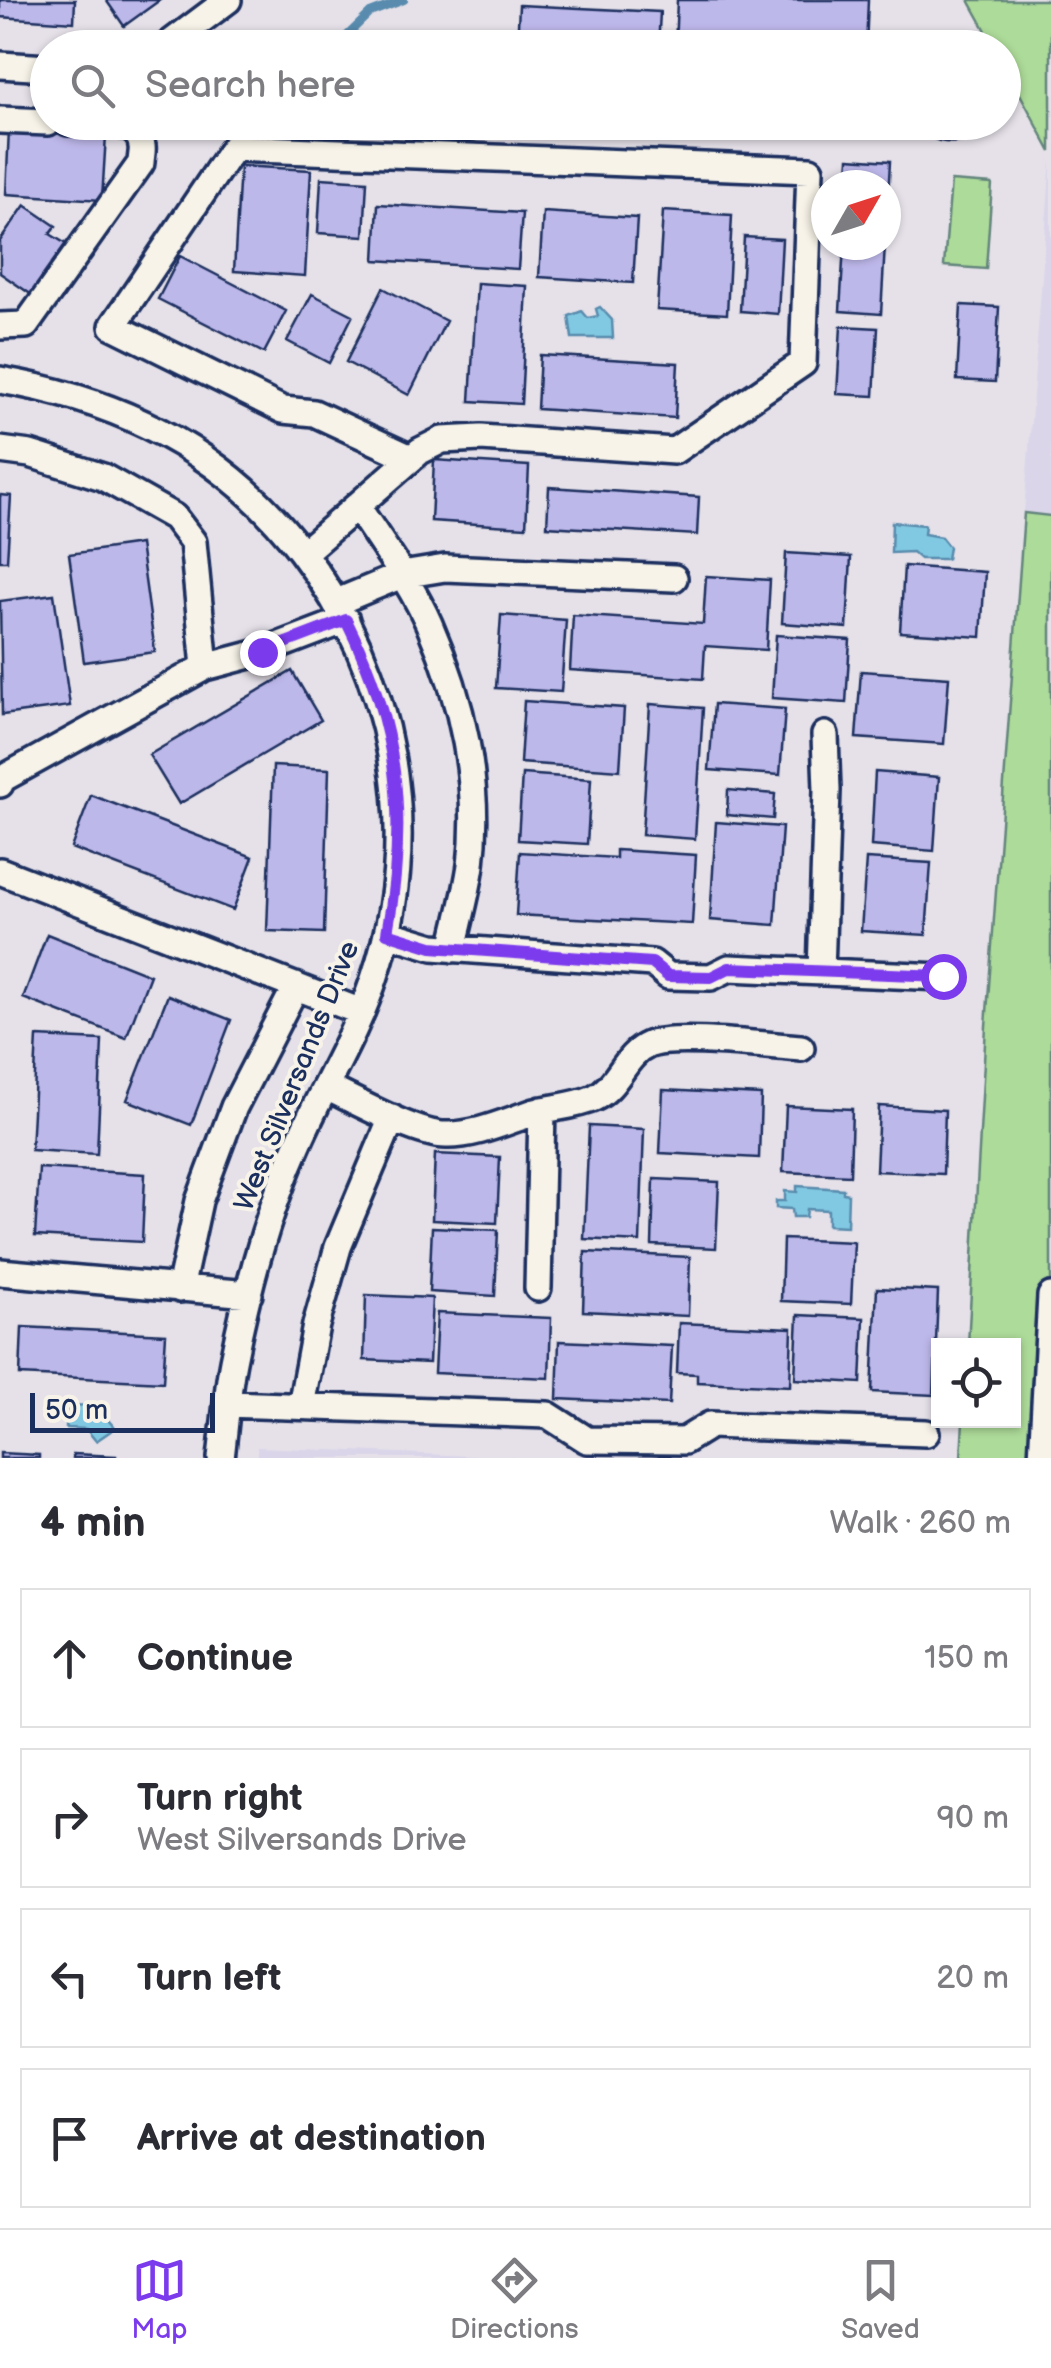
<!DOCTYPE html>
<meta charset="utf-8">
<style>
body{margin:0;font-family:"Balsamiq Sans",sans-serif;background:#f2f2f3;color:#2b2b33}
.controls{position:absolute;right:30px;bottom:30px;display:grid;overflow:hidden;border-radius:0px;box-shadow:0 2px 8px #0004}
.controls button{width:90px;height:90px;display:grid;place-items:center;padding:0;border:0;border-bottom:2px solid #e1e1e2;background:#fff;color:#2b2b33;font:50px sans-serif}
.compass{position:absolute;left:811px;top:170px;width:90px;height:90px;border-radius:50%;background:#fff;box-shadow:0 2px 8px #0004;rotate:51deg}
.scale{position:absolute;left:30px;bottom:25px;width:185px;box-sizing:border-box;padding-left:10px;border:5px solid #1b2f5e;border-top:0;font-size:28px;line-height:35px;white-space:nowrap;color:#1b2f5e;-webkit-text-stroke:8px #f7f3e8;paint-order:stroke}
.stop{position:absolute;width:30px;height:30px;margin:-22px;border:8px solid #7c3aed;border-radius:50%;background:#fff}
.stop.end{background:#7c3aed;border-color:#fff;box-shadow:0 2px 10px #0008}
.list{margin:0;padding:0;list-style:none}
h2{display:flex;justify-content:space-between;align-items:center;height:130px;margin:0;padding:0 40px;font-size:42px}
h2 small{font-size:32px;font-weight:400;color:#7c7c81}
.list li{display:grid;grid-template-columns:65px 1fr auto;gap:30px;align-items:center;box-sizing:border-box;height:140px;margin:0 20px 20px;padding:0 20px;border:2px solid #e1e1e2;border-radius:0px}
.list b{display:block;font-size:38px;white-space:nowrap}
.list p{margin:0;font-size:32px;white-space:nowrap;color:#7c7c81}
.list em{font-size:32px;font-style:normal;color:#7c7c81}
.icon{flex:none;width:55px;height:55px;fill:none;stroke:currentColor;stroke-width:2;stroke-linecap:round;stroke-linejoin:round}
.map{position:relative;flex:none;width:1051px;height:1458px;overflow:hidden}
.search{position:absolute;background:#fff;box-shadow:0 2px 8px #0004;left:30px;right:30px;top:30px;height:110px;display:flex;align-items:center;gap:25px;box-sizing:border-box;padding:0 35px;border-radius:55px;color:#7c7c81;font-size:38px}
.sheet{height:770px;background:#fff}
nav{display:flex;justify-content:space-around;align-items:center;box-sizing:border-box;height:140px;border-top:2px solid #e1e1e2;background:#fff;font-size:28px;color:#7c7c81}
nav a{display:grid;justify-items:center;gap:5px}
nav .on{color:#7c3aed}
.map>svg:first-child{display:block}
</style>
<div class="map">
<svg width="1051" height="1458" viewBox="0 0 1051 1458">
<rect width="100%" height="100%" fill="#e6e1e9"/>
<filter id="ink" filterUnits="userSpaceOnUse"><feTurbulence type="fractalNoise" baseFrequency=".01" numOctaves="2"/><feDisplacementMap in="SourceGraphic" scale="20" xChannelSelector="R" yChannelSelector="G"/><feConvolveMatrix kernelMatrix="1 2 1 2 8 2 1 2 1" color-interpolation-filters="sRGB"/></filter>
<g filter="url(#ink)">
<path fill="#dad5e9" d="M1051 158V516L1024 513Z
M257 1447 517 1458H257Z"/>
<path fill="#addb99" stroke="#64857c" stroke-width="2.5" d="M969 0H1051V152L1004 64V48L995 47Z
M951 181 992 184 986 269 944 266Z
M1024 513 1051 516V1458H961L963 1421 1014 1420V1346L968 1345 986 1026Z"/>
<path fill="#81c9e2" stroke="#588bad" stroke-width="2.5" d="M600 307 612 320 613 338H572L569 316 582 311 588 318 598 316 596 309Z
M892 522 925 525 924 534 941 537 949 547 947 559H920L912 552 891 553Z
M797 1186 843 1189V1193L848 1194 847 1226 828 1225V1210L807 1209 806 1217H793L792 1209 776 1208V1201H785V1191L797 1192Z
M67 1405 96 1406 115 1428 96 1441 86 1429 66 1428Z"/>
<g fill="none" stroke-linecap="round" stroke-linejoin="round">
<path stroke="#588bad" stroke-width="8" d="M334 48 370 13 404 0"/>
</g>
<path fill="#bdb8ea" stroke="#1b2f5e" stroke-width="2.5" d="M0 0H75L74 22 0 17Z
M106 0H160L124 26Z
M677 0H868L866 48H675Z
M519 5 660 12 658 48H517Z
M9 129 106 135 102 200 6 194Z
M849 158 890 161 886 236V185H847Z
M240 166 311 170 305 276 234 271Z
M321 178 367 181 364 236 318 233Z
M378 204 522 213 518 269 375 260Z
M25 205 56 226 50 234 66 244 32 295 0 273V241Z
M663 211 732 215 727 314 657 310Z
M543 212 637 218 633 283 539 277Z
M744 237 782 239 778 314 740 311Z
M844 245H885L881 314 840 311Z
M180 256 286 311 264 353 158 299Z
M477 283 527 286 521 404 470 401Z
M383 288 446 321 409 395 346 362Z
M312 294 353 315 329 363 287 341Z
M961 305 999 307 995 382 957 380Z
M841 326 878 328 874 396 837 394Z
M540 355 678 363 675 418 537 409Z
M434 460 529 466 526 527 431 521Z
M549 487 699 497 697 535 547 526Z
M0 495 11 496 7 561H0Z
M140 544 155 652 84 662 69 554Z
M786 553 851 557 847 628 782 623Z
M904 566 985 572 981 637 900 632Z
M706 576 770 580 766 650 705 646 703 679 570 670 573 615 703 624Z
M54 594 70 706 2 715 0 601Z
M501 615 566 620 561 692 496 688Z
M776 635 850 640 846 703 772 698Z
M292 671 321 720 179 804 149 755Z
M861 671 949 677 944 744 856 738Z
M524 701 624 708 620 770 520 763Z
M650 704 703 708 695 839 642 835Z
M714 704 785 709 780 775 709 770Z
M273 766 329 769 324 933 267 931Z
M875 772 939 777 934 851 871 846Z
M522 774 591 779 587 844 518 840Z
M728 790 775 794 773 819 727 815Z
M91 795 253 857 233 910 71 848Z
M716 822 782 827 775 925 710 920Z
M616 850 696 855 692 924 516 915 520 852 616 858Z
M866 859 931 863 926 935 861 931Z
M47 934 150 975 126 1038 23 998Z
M168 995 231 1020 191 1125 127 1100Z
M37 1037 102 1040 97 1154 31 1150Z
M663 1090 761 1095 759 1158 660 1153Z
M786 1106 852 1109 850 1175 783 1172Z
M879 1106 945 1110 943 1174 876 1171Z
M589 1126 644 1129 640 1242 584 1239Z
M435 1154 500 1157 497 1223 432 1220Z
M39 1168 145 1174 142 1242 35 1236Z
M654 1179 719 1182 716 1248 652 1245Z
M432 1227 498 1230 495 1296 429 1292Z
M783 1239 854 1242 851 1304 781 1301Z
M585 1252 690 1257 688 1316 583 1311Z
M877 1288 938 1291 934 1395 872 1392Z
M366 1295 432 1298 429 1363 364 1360Z
M437 1313 551 1318 549 1378 434 1373Z
M798 1315 864 1318 861 1383 795 1379Z
M679 1323 792 1328 790 1386 697 1382V1374L677 1373Z
M22 1327 166 1334 163 1382 20 1375Z
M559 1341 672 1346 669 1404 557 1399Z
M0 1453 39 1455V1458H0Z
M73 1454 116 1456V1458H73Z"/>
<g fill="none" stroke-linecap="round" stroke-linejoin="round">
<defs>
<path id="minor" d="M164 48 228 0
M0 65 48 68
M0 120 48 122
M933 122C946 130 959 129 972 122
M0 326 26 325 141 163C141 157 143 152 142 146 139 116 90 123 68 122
M0 380C120 400 226 452 301 551 394 673 424 832 374 979 354 1039 319 1093 295 1151 266 1217 247 1290 233 1361 227 1392 225 1426 221 1458
M0 450 30 454 103 477 174 517 193 542 205 667
M357 506C381 544 411 583 429 624 462 699 481 784 471 865 467 893 459 921 453 949
M303 553 420 451 442 440 481 438 674 451 803 363 810 170 233 148 113 326 283 410 314 413 411 458
M337 602 402 575 445 568 674 578
M0 784 2 779 205 667 262 652 346 620
M0 871 361 1012
M387 933 433 947 652 963 668 976 711 977 729 968 943 977
M821 972 827 790 825 735
M326 1087C354 1100 417 1135 446 1135 475 1136 507 1121 535 1112 554 1107 576 1106 594 1098 618 1087 624 1055 648 1045 672 1034 770 1046 801 1048
M0 1272 249 1294
M538 1288 542 1110
M180 1289 199 1201 234 1107 296 986
M227 1404 548 1415 587 1440 684 1441 710 1425 926 1433
M301 1406 316 1325 338 1247 392 1118
M1042 1458 1051 1296"/>
</defs>
<use href="#minor" stroke="#1b2f5e" stroke-width="32"/>
<use href="#minor" stroke="#f7f3e8" stroke-width="25"/>
</g>
</g>
<g fill="none" stroke-linecap="round" stroke-linejoin="round" filter="url(#ink)">
<path stroke="#7c3aed" stroke-width="12" d="M262 652 346 620C399 726 408 818 387 933L432 947 652 963 668 976 711 977 729 968 943 976"/>
</g>
<g text-anchor="middle" dominant-baseline="central" stroke-width="8" stroke-linejoin="round" paint-order="stroke">
<g font-size="28" fill="#1b2f5e" stroke="#f7f3e8">
<text transform="translate(297 1076) rotate(-68)">West Silversands Drive</text>
</g>
</g>
</svg>
<div class="controls">
<button><svg class="icon" aria-label="locate" viewBox="0 0 24 24"><circle cx="12" cy="12" r="6"/><path d="M12 2v4M12 18v4M2 12h4M18 12h4"/></svg></button>
</div>
<svg class="compass" viewBox="-18 -18 36 36"><path d="M0-13l5 13h-10z" fill="#e53935"/><path d="M0 13l5-13h-10z" fill="#7c7c81"/></svg>
<div class="scale">50 m</div>
<div class="stop" style="left:943px;top:976px"></div>
<div class="stop end" style="left:262px;top:652px"></div>
<div class="search"><svg class="icon" aria-label="search" viewBox="0 0 24 24"><circle cx="10" cy="10" r="6"/><path d="M15 15l6 6"/></svg>Search here</div>
</div>
<section class="sheet">
<h2>4 min<small>Walk · 260 m</small></h2>
<ul class="list">
<li><svg class="icon" aria-label="ahead" viewBox="0 0 24 24"><path d="M12 20V5M6 11l6-6 6 6"/></svg><div><b>Continue</b></div><em>150 m</em></li>
<li><svg class="icon" aria-label="right" viewBox="0 0 24 24"><path d="M7 20v-9h11M14 6l5 5-5 5"/></svg><div><b>Turn right</b><p>West Silversands Drive</p></div><em>90 m</em></li>
<li><svg class="icon" aria-label="left" viewBox="0 0 24 24"><path d="M17 20v-9H6M10 6l-5 5 5 5"/></svg><div><b>Turn left</b></div><em>20 m</em></li>
<li><svg class="icon" aria-label="arrive" viewBox="0 0 24 24"><path d="M6 21V4h12l-3 4 3 4H6"/></svg><div><b>Arrive at destination</b></div></li>
</ul>
</section>
<nav>
<a class="on"><svg class="icon" aria-label="map" viewBox="0 0 24 24"><path d="M3 6l6-2 6 2 6-2v14l-6 2-6-2-6 2zM9 4v14M15 6v14"/></svg>Map</a>
<a><svg class="icon" aria-label="directions" viewBox="0 0 24 24"><path d="M12 3l9 9-9 9-9-9zM9 14v-3h6M13 9l2 2-2 2"/></svg>Directions</a>
<a><svg class="icon" aria-label="saved" viewBox="0 0 24 24"><path d="M7 4h10v16l-5-4-5 4z"/></svg>Saved</a>
</nav>
